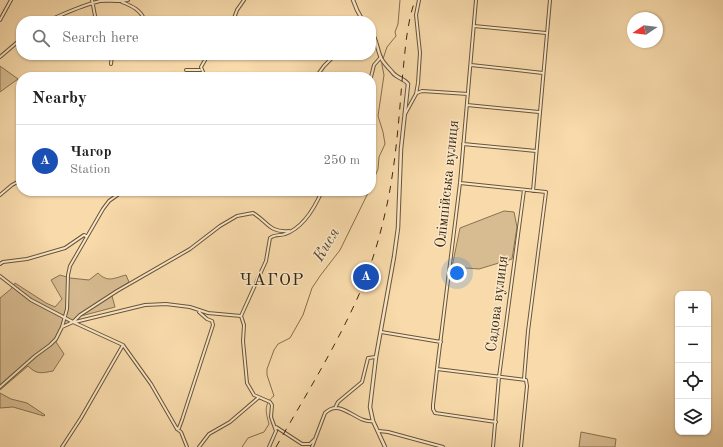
<!DOCTYPE html>
<meta charset="utf-8">
<style>
body{margin:0;font-family:"Old Standard TT",serif;background:#f2f2f2;color:#202124}
.controls{position:absolute;right:12px;bottom:12px;display:grid;overflow:hidden;border-radius:8px;box-shadow:0 1px 3px #0004}
.controls button{width:36px;height:36px;display:grid;place-items:center;padding:0;border:0;border-bottom:1px solid #e0e0e0;background:#fff;color:#202124;font:20px sans-serif}
.compass{position:absolute;left:627px;top:12px;width:36px;height:36px;border-radius:50%;background:#fff;box-shadow:0 1px 3px #0004;rotate:257deg}
.you{position:absolute;left:457px;top:273px;width:14px;height:14px;margin:-10px;border:3px solid #fff;border-radius:50%;background:#1a73e8;box-shadow:0 0 0 6px #1a73e833}
.badge{display:grid;place-items:center;width:26px;height:26px;border-radius:50%;background:#7c3aed;color:#fff;font-size:13px;font-weight:700}
.pin{position:absolute;translate:-50% -50%;border:2px solid #fff;box-shadow:0 1px 4px #0006}
.list{margin:0;padding:0;list-style:none}
h2{display:flex;justify-content:space-between;align-items:center;height:52px;margin:0;padding:0 16px;font-size:17px}
h2 small{font-size:13px;font-weight:400;color:#757577}
.list li{display:grid;grid-template-columns:26px 1fr auto;gap:12px;align-items:center;box-sizing:border-box;height:72px;padding:0 16px;border-top:1px solid #e0e0e0}
.list b{display:block;font-size:15px;white-space:nowrap}
.list p{margin:0;font-size:13px;white-space:nowrap;color:#757577}
.list em{font-size:13px;font-style:normal;color:#757577}
.icon{flex:none;width:22px;height:22px;fill:none;stroke:currentColor;stroke-width:2;stroke-linecap:round;stroke-linejoin:round}
.map{position:relative;flex:none;width:723px;height:447px;overflow:hidden}
.search{position:absolute;background:#fff;box-shadow:0 1px 3px #0004;left:16px;top:16px;width:360px;height:44px;display:flex;align-items:center;gap:10px;box-sizing:border-box;padding:0 14px;border-radius:16px;color:#757577;font-size:15px}
.panel{position:absolute;background:#fff;box-shadow:0 1px 3px #0004;left:16px;top:72px;width:360px;height:124px;border-radius:16px}
.map>svg:first-child{display:block}
</style>
<div class="map">
<svg width="723" height="447" viewBox="0 0 723 447">
<rect width="100%" height="100%" fill="#f8daab"/>
<filter id="stains"><feTurbulence type="fractalNoise" baseFrequency=".005" numOctaves="4"/><feColorMatrix values="0 0 0 0 .2 0 0 0 0 .09 0 0 0 0 .02 0 0 0 .5 -.17"/></filter>
<radialGradient id="worn" r=".72"><stop offset=".6" stop-color="#630" stop-opacity="0"/><stop offset="1" stop-color="#630" stop-opacity=".3"/></radialGradient>
<path fill="#d8bc91" stroke="#887251" d="M0 66 18 79 0 92Z
M504 211 514 212 517 227 512 259 479 269 452 267 460 228Z
M98 273C108 283 114 278 126 275L129 282 113 292 112 296 115 307 81 316 73 322 63 325 56 342 64 354 53 371C42 373 37 375 28 366L0 390V298L11 289 15 283 46 303 55 307 62 299 51 280 60 275 70 278 89 280Z
M0 393 11 399 27 403 45 415 44 416 13 407 0 408Z
M581 432 616 439 615 447H579Z"/>
<g fill="none" stroke-linecap="round" stroke-linejoin="round">
<path stroke="#856e4e" stroke-width="1" d="M383 59 387 47 396 36 395 32 398 24 400 0
M371 186 378 169 379 157 385 144 383 132 378 116 384 75 382 65V62
M242 447 248 438 264 432 269 424C266 413 263 404 274 396L267 375V369L274 350 278 344 290 338 303 315 312 288 320 276 340 250 369 191"/>
<defs>
<path id="minor" d="M92 0 96 21
M122 2C132 6 141 10 145 21
M0 20 11 0
M47 21C64 14 82 5 100 1 109 0 118 2 128 0
M233 21 237 10 244 0
M474 26 546 33
M0 57 21 39
M111 64 112 55
M471 65 543 73
M186 70H200
M205 77 201 67 208 55
M316 77 324 66 335 55
M371 77 374 65 381 57
M417 93 422 91 468 94
M467 105 539 112
M405 114 416 94 418 83 420 53 416 15 419 0
M463 144 536 151
M460 183 546 192 528 331 524 379
M533 191 550 0
M0 195 12 185 21 180
M0 264 3 262 27 259 65 248 84 235 86 236
M0 276 31 300 73 322 123 345 151 384 177 429 181 432 187 447
M75 322 145 305 166 304 190 307 208 313 241 316
M62 327 73 322 80 315 117 291 190 249 220 226 237 216 253 213C267 221 269 233 289 231
M381 332 441 342
M437 369 460 183 476 0
M0 387 35 356 50 345 56 339 62 327 67 309 68 275 70 266 103 209 109 201 123 191
M335 408 338 402 362 382 368 358 376 357
M496 422 435 413 433 409V405L437 369 526 380 527 386 521 447
M276 427 302 444H310L314 440
M177 429 179 428 182 420 213 325 212 321 207 319 199 312
M379 431 388 432 443 447
M62 447 81 418 123 345
M199 447 209 434 230 422 258 398
M269 447 276 431 271 417 272 405 270 402 254 395 247 383 243 341 244 325 241 316 266 261 270 238C275 234 280 236 285 234 303 228 315 207 322 191
M312 447 325 413C341 397 356 424 373 421
M493 447 499 377 524 190"/>
<path id="tertiary" d="M353 0 357 10 363 21
M371 31C377 40 377 49 381 58 384 64 389 68 393 73 397 78 405 79 408 84L401 149 398 228 394 257 376 357 370 407 373 421 385 447"/>
</defs>
<use href="#minor" stroke="#695438" stroke-width="4"/>
<use href="#tertiary" stroke="#695438" stroke-width="4.5"/>
<use href="#minor" stroke="#fae7c8" stroke-width="2"/>
<use href="#tertiary" stroke="#fae7c8" stroke-width="2.5"/>
<path stroke="#392711" stroke-width="1" stroke-dasharray="7 7" stroke-linecap="butt" d="M276 447C304 398 334 350 357 299 372 266 382 230 389 195 396 157 399 119 402 81 405 54 406 26 415 0"/>
</g>
<g text-anchor="middle" dominant-baseline="central" stroke-width="3" stroke-linejoin="round" paint-order="stroke">
<g font-size="15" fill="#392711" stroke="#fae7c8">
<text transform="translate(448 184) rotate(-84)">Олімпійська вулиця</text>
<text transform="translate(498 304) rotate(-83)">Садова вулиця</text>
</g>
<g font-size="16" font-style="italic" fill="#5f4a30" stroke="#fae7c8">
<text transform="translate(327 245) rotate(-59)">Кися</text>
</g>
<g font-size="17" letter-spacing="1" fill="#392711" stroke="#fae7c8">
<text x="272" y="280">ЧАГОР</text>
</g>
</g>
<rect width="100%" height="100%" filter="url(#stains)"/>
<rect width="100%" height="100%" fill="url(#worn)"/>
</svg>
<div class="controls">
<button>+</button>
<button>−</button>
<button><svg class="icon" aria-label="locate" viewBox="0 0 24 24"><circle cx="12" cy="12" r="6"/><path d="M12 2v4M12 18v4M2 12h4M18 12h4"/></svg></button>
<button><svg class="icon" aria-label="layers" viewBox="0 0 24 24"><path d="M12 4l9 5-9 5-9-5zM3 14l9 5 9-5"/></svg></button>
</div>
<svg class="compass" viewBox="-18 -18 36 36"><path d="M0-13l5 13h-10z" fill="#e53935"/><path d="M0 13l5-13h-10z" fill="#757577"/></svg>
<div class="you"></div>
<div class="pin badge" style="left:366px;top:277px;background:#1a4fb4">A</div>
<div class="search"><svg class="icon" aria-label="search" viewBox="0 0 24 24"><circle cx="10" cy="10" r="6"/><path d="M15 15l6 6"/></svg>Search here</div>
<section class="panel">
<h2>Nearby<small></small></h2>
<ul class="list">
<li><span class="badge" style="background:#1a4fb4">A</span><div><b>Чагор</b><p>Station</p></div><em>250 m</em></li>
</ul>
</section>
</div>
